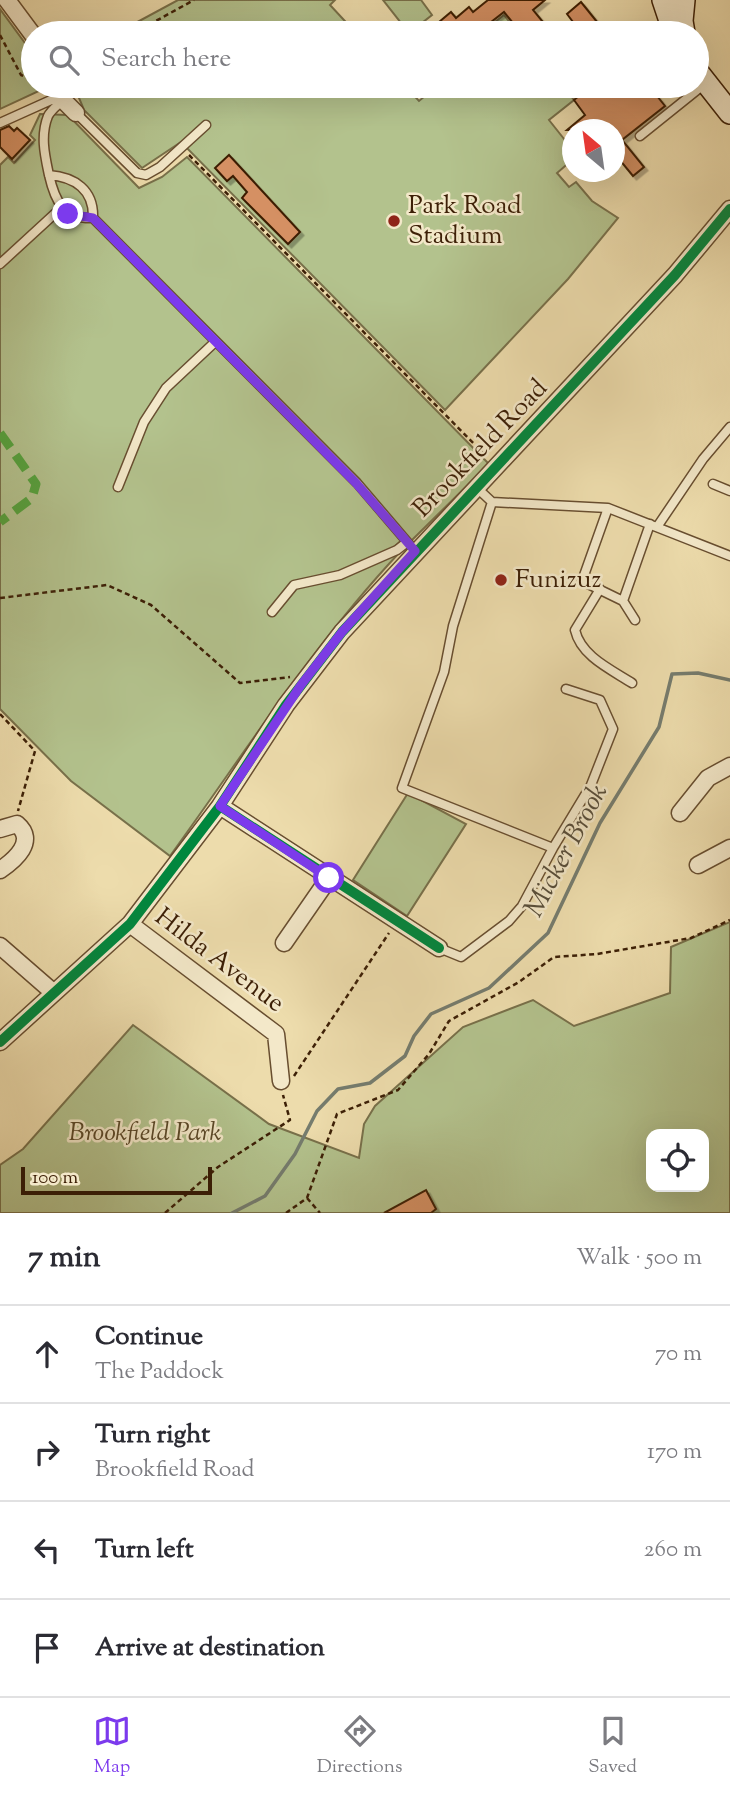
<!DOCTYPE html>
<meta charset="utf-8">
<style>
body{margin:0;font-family:"Sorts Mill Goudy",serif;background:#f7f7f7;color:#2b2b33}
.controls{position:absolute;right:21px;bottom:21px;display:grid;overflow:hidden;border-radius:14px;box-shadow:0 7px 28px #0002}
.controls button{width:63px;height:63px;display:grid;place-items:center;padding:0;border:0;border-bottom:2px solid #e1e1e2;background:#fff;color:#2b2b33;font:35px sans-serif}
.compass{position:absolute;left:562px;top:119px;width:63px;height:63px;border-radius:50%;background:#fff;box-shadow:0 7px 28px #0002;rotate:331deg}
.scale{position:absolute;left:21px;bottom:18px;width:191px;box-sizing:border-box;padding-left:7px;border:4px solid #3c1f06;border-top:0;font-size:19px;line-height:24px;white-space:nowrap;color:#3c1f06;-webkit-text-stroke:5px #f3e8c9;paint-order:stroke}
.stop{position:absolute;width:21px;height:21px;margin:-16px;border:5px solid #7c3aed;border-radius:50%;background:#fff}
.stop.end{background:#7c3aed;border-color:#fff;box-shadow:0 2px 7px #0008}
.list{margin:0;padding:0;list-style:none}
h2{display:flex;justify-content:space-between;align-items:center;height:91px;margin:0;padding:0 28px;font-size:30px}
h2 small{font-size:23px;font-weight:400;color:#7c7c81}
.list li{display:grid;grid-template-columns:46px 1fr auto;gap:21px;align-items:center;box-sizing:border-box;height:98px;padding:0 28px;border-top:2px solid #e1e1e2}
.list b{display:block;font-size:26px;white-space:nowrap}
.list p{margin:0;font-size:23px;white-space:nowrap;color:#7c7c81}
.list em{font-size:23px;font-style:normal;color:#7c7c81}
.icon{flex:none;width:38px;height:38px;fill:none;stroke:currentColor;stroke-width:2;stroke-linecap:round;stroke-linejoin:round}
.map{position:relative;flex:none;width:730px;height:1213px;overflow:hidden}
.search{position:absolute;background:#fff;box-shadow:0 7px 28px #0002;left:21px;right:21px;top:21px;height:77px;display:flex;align-items:center;gap:18px;box-sizing:border-box;padding:0 24px;border-radius:38px;color:#7c7c81;font-size:26px}
.sheet{height:483px;background:#fff}
nav{display:flex;justify-content:space-around;align-items:center;box-sizing:border-box;height:98px;border-top:2px solid #e1e1e2;background:#fff;font-size:19px;color:#7c7c81}
nav a{display:grid;justify-items:center;gap:4px}
nav .on{color:#7c3aed}
.map>svg:first-child{display:block}
</style>
<div class="map">
<svg width="730" height="1213" viewBox="0 0 730 1213">
<defs>
<filter id="shadow"><feDropShadow dx="3.5" dy="3.5" stdDeviation="0" flood-color="#0004"/></filter>
</defs>
<rect width="100%" height="100%" fill="#eddcac"/>
<filter id="stains"><feTurbulence type="fractalNoise" baseFrequency=".00286" numOctaves="4"/><feColorMatrix values="0 0 0 0 .2 0 0 0 0 .09 0 0 0 0 .02 0 0 0 .5 -.17"/></filter>
<radialGradient id="worn" r=".72"><stop offset=".6" stop-color="#630" stop-opacity="0"/><stop offset="1" stop-color="#630" stop-opacity=".3"/></radialGradient>
<path fill="#b3c28d" stroke="#78704a" stroke-width="2" fill-rule="evenodd" d="M178 0H335L330 5 356 33H117Z
M383 0H421L432 15 409 33Z
M0 9 33 54V86H43L41 90 0 109Z
M504 15 518 33H481Z
M74 86H405L419 101 437 86H563L574 100 549 120 572 149V160L557 173 569 187 576 182 592 201 618 218 568 279 445 410 181 142 142 168 84 110Z
M40 114 68 115 139 188 162 177 187 157 489 464 411 541 406 536 394 547 399 553C312 646 245 753 170 856L71 781 0 709V165L8 157 14 163 35 140 30 135Z
M408 793 466 824 407 916 353 880Z
M730 922V1213H0V1165L23 1149 133 1025 269 1124 359 1158 364 1124 375 1106 463 1027 533 1000 574 1026 670 993 671 947ZM651 1134H704V1187H651Z"/>
<g fill="none" stroke-linecap="round" stroke-linejoin="round">
<path stroke="#757c6e" stroke-width="3.5" d="M232 1213 265 1196 295 1154 317 1111 338 1089 370 1083 405 1056 414 1036 431 1014 489 988 548 933 600 823 659 727 672 674 698 673 730 680"/>
</g>
<path fill="#d59063" stroke="#3c1f06" stroke-width="2" filter="url(#shadow)" d="M488 0H545L533 10 552 33H521L504 12 477 33H426L451 12 456 18 469 7 473 12Z
M581 2 606 33H558L573 22 567 14Z
M591 86H649L665 106 622 140 644 167 633 176 614 153V130H567L585 115 574 100Z
M9 126 14 131 17 128 30 140 12 159 0 147V130Z
M229 155 300 232 288 244 242 198 247 192 233 176 227 181 215 168Z
M426 1190 436 1209 431 1213H384Z"/>
<g fill="none" stroke-linecap="round" stroke-linejoin="round">
<defs>
<path id="lane" d="M63 100C58 105 51 110 48 116 40 136 45 156 49 175 55 201 63 219 93 218L357 483 415 551
M76 113 137 173 146 175 160 167 206 125
M0 123 60 96
M640 136 706 83
M49 175C75 177 94 190 93 218
M0 264 61 208
M713 484 730 491
M118 487 144 422 166 388 214 343
M477 488 492 502 453 626 444 672 402 788 553 848 591 785 613 729 600 700 566 689
M492 502 608 508 730 556
M608 508 582 581 623 601 635 620
M657 527 703 459 730 427
M600 589 575 630C581 656 610 669 632 683
M623 601 650 524
M272 612 294 585 340 575 397 550 406 543
M439 948 461 957 509 921 522 906 553 848"/>
<path id="street" d="M7 0 33 35
M58 86 63 100 76 113
M220 806 439 948
M680 813 708 778 730 766
M0 829 17 824C37 841 15 860 0 870
M698 865 730 848
M130 924 276 1034 281 1081
M284 943 329 878
M0 946 54 993
M0 1042 130 924 220 806 286 705 342 632 675 275 730 209"/>
<path id="secondary" d="M663 0 674 33
M684 0 682 21 684 33
M697 71 730 113"/>
</defs>
<use href="#lane" stroke="#684e30" stroke-width="11"/>
<use href="#street" stroke="#684e30" stroke-width="19"/>
<use href="#secondary" stroke="#3c1f06" stroke-width="24"/>
<path stroke="#3c1f06" stroke-width="2.5" stroke-dasharray="5 3.5" stroke-linecap="butt" d="M134 33 194 0
M0 35 21 75 33 80
M189 155 487 457
M0 598 107 585 151 605 240 683 290 677
M0 714 35 751 18 811
M294 1076 389 933
M307 1198 320 1213
M165 1213 218 1167 290 1120 283 1095
M286 1213 307 1198 337 1114 398 1090 429 1054 449 1021 519 982 554 957 597 954 691 938 730 920"/>
<use href="#lane" stroke="#f3e8c9" stroke-width="8"/>
<use href="#street" stroke="#f3e8c9" stroke-width="16"/>
<use href="#secondary" stroke="#f3e8c9" stroke-width="21"/>
<path stroke="#54a23d" stroke-width="9" stroke-dasharray="18 9" stroke-linecap="butt" d="M0 433 36 484 32 498 0 522"/>
<defs>
<path id="cycleway" d="M220 806 439 948
M0 1042 130 924 220 806 286 705 342 632 675 275 730 209"/>
</defs>
<use href="#cycleway" stroke="#f3e8c9" stroke-width="15"/>
<use href="#cycleway" stroke="#00873e" stroke-width="10"/>
</g>
<g fill="none" stroke-linecap="round" stroke-linejoin="round">
<path stroke="#7c3aed" stroke-width="9" d="M68 214 93 218 356 483 415 551 342 632 301 685 220 806 329 878"/>
</g>
<g fill="#8f2418" stroke="#f3e8c9" stroke-width="2.5">
<circle cx="394" cy="221" r="7"/>
<circle cx="501" cy="580" r="7"/>
</g>
<g text-anchor="middle" dominant-baseline="central" stroke-width="5" stroke-linejoin="round" paint-order="stroke">
<g font-size="26" fill="#3c1f06" stroke="#f3e8c9" text-anchor="start">
<text x="408" y="206">Park Road<tspan x="408" dy="30">Stadium</tspan></text>
<text x="515" y="580">Funizuz</text>
</g>
<g font-size="26" fill="#3c1f06" stroke="#f3e8c9">
<text transform="translate(481 449) rotate(-46)">Brookfield Road</text>
<text transform="translate(219 961) rotate(37)">Hilda Avenue</text>
</g>
<g font-size="26" font-style="italic" fill="#5a4828" stroke="#f3e8c9">
<text x="145" y="1133">Brookfield Park</text>
</g>
<g font-size="28" font-style="italic" fill="#584e3a" stroke="#f3e8c9">
<text transform="translate(567 851) rotate(-62)">Micker Brook</text>
</g>
</g>
<rect width="100%" height="100%" filter="url(#stains)"/>
<rect width="100%" height="100%" fill="url(#worn)"/>
</svg>
<div class="controls">
<button><svg class="icon" aria-label="locate" viewBox="0 0 24 24"><circle cx="12" cy="12" r="6"/><path d="M12 2v4M12 18v4M2 12h4M18 12h4"/></svg></button>
</div>
<svg class="compass" viewBox="-18 -18 36 36"><path d="M0-13l5 13h-10z" fill="#e53935"/><path d="M0 13l5-13h-10z" fill="#7c7c81"/></svg>
<div class="scale">100 m</div>
<div class="stop" style="left:329px;top:878px"></div>
<div class="stop end" style="left:68px;top:214px"></div>
<div class="search"><svg class="icon" aria-label="search" viewBox="0 0 24 24"><circle cx="10" cy="10" r="6"/><path d="M15 15l6 6"/></svg>Search here</div>
</div>
<section class="sheet">
<h2>7 min<small>Walk · 500 m</small></h2>
<ul class="list">
<li><svg class="icon" aria-label="ahead" viewBox="0 0 24 24"><path d="M12 20V5M6 11l6-6 6 6"/></svg><div><b>Continue</b><p>The Paddock</p></div><em>70 m</em></li>
<li><svg class="icon" aria-label="right" viewBox="0 0 24 24"><path d="M7 20v-9h11M14 6l5 5-5 5"/></svg><div><b>Turn right</b><p>Brookfield Road</p></div><em>170 m</em></li>
<li><svg class="icon" aria-label="left" viewBox="0 0 24 24"><path d="M17 20v-9H6M10 6l-5 5 5 5"/></svg><div><b>Turn left</b></div><em>260 m</em></li>
<li><svg class="icon" aria-label="arrive" viewBox="0 0 24 24"><path d="M6 21V4h12l-3 4 3 4H6"/></svg><div><b>Arrive at destination</b></div></li>
</ul>
</section>
<nav>
<a class="on"><svg class="icon" aria-label="map" viewBox="0 0 24 24"><path d="M3 6l6-2 6 2 6-2v14l-6 2-6-2-6 2zM9 4v14M15 6v14"/></svg>Map</a>
<a><svg class="icon" aria-label="directions" viewBox="0 0 24 24"><path d="M12 3l9 9-9 9-9-9zM9 14v-3h6M13 9l2 2-2 2"/></svg>Directions</a>
<a><svg class="icon" aria-label="saved" viewBox="0 0 24 24"><path d="M7 4h10v16l-5-4-5 4z"/></svg>Saved</a>
</nav>
